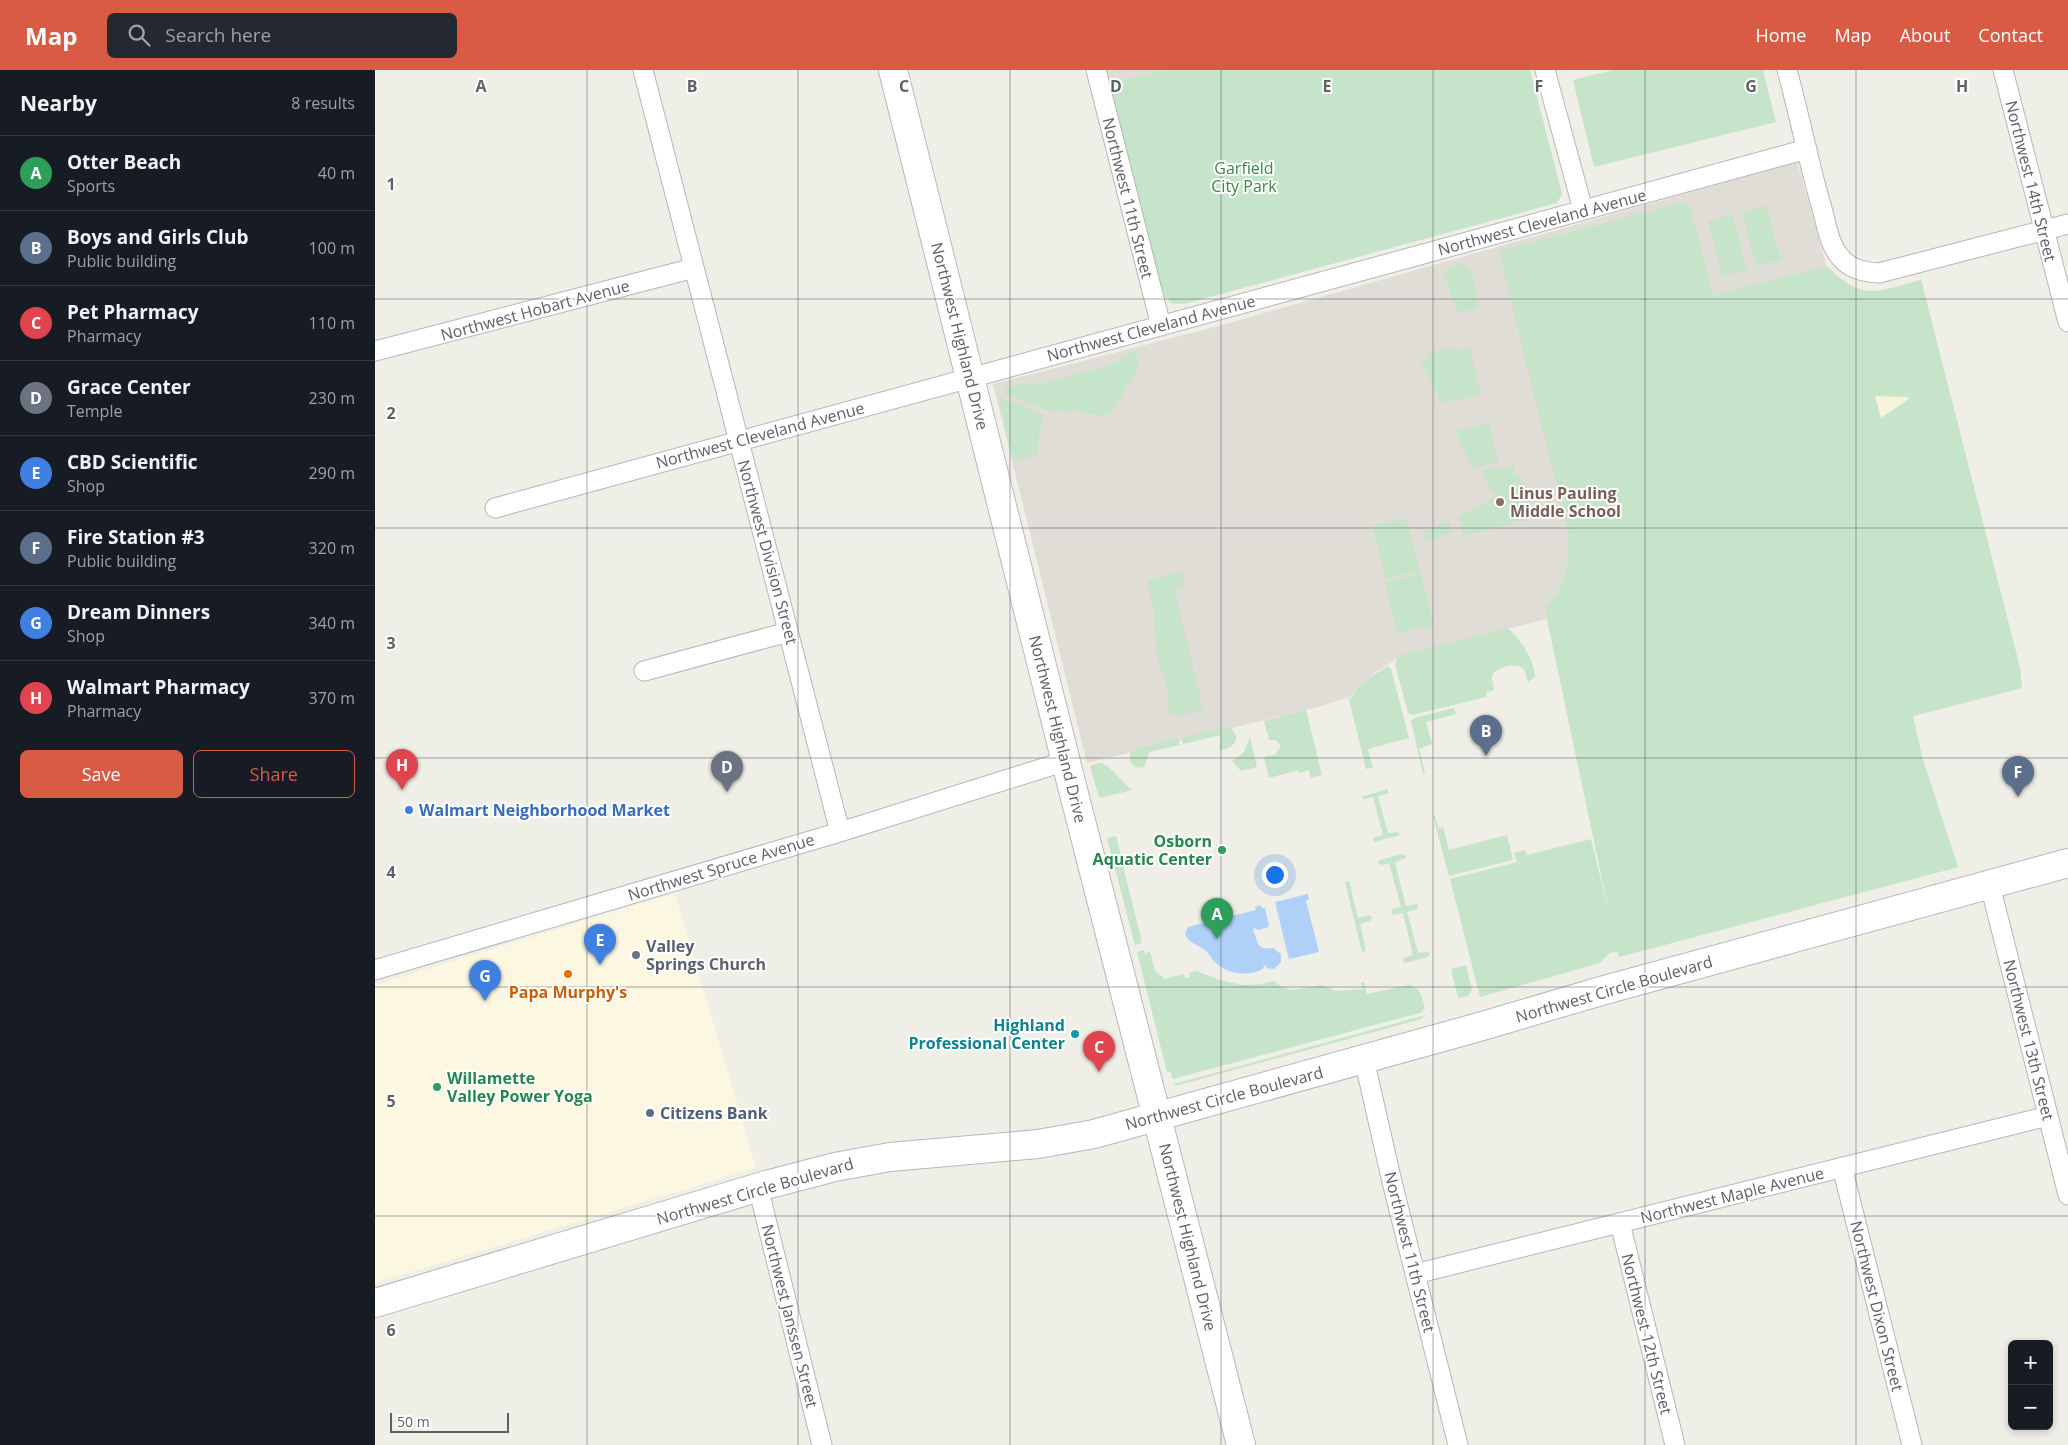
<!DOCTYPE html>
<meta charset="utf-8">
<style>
body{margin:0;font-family:"Open Sans",sans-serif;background:#242831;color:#f1f3f6}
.controls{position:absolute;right:15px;bottom:15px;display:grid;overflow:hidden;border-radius:8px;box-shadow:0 2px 8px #0003}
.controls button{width:45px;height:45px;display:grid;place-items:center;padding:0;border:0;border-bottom:1px solid #363941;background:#171b24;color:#f1f3f6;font:25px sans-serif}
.scale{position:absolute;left:15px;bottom:12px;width:119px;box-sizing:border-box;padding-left:5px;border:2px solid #5e6166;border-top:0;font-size:14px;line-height:18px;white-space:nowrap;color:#5e6166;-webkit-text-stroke:4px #fff;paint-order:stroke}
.you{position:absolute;left:899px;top:804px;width:18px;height:18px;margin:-12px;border:4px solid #fff;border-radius:50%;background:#1a73e8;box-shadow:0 0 0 8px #1a73e833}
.badge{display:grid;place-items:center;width:32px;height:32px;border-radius:50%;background:#d95b43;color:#fff;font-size:16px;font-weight:700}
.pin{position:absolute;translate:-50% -41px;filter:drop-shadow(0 1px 2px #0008)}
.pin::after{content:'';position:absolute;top:26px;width:18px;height:15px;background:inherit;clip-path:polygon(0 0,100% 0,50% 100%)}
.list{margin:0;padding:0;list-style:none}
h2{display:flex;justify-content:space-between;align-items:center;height:65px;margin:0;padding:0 20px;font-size:21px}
h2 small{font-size:16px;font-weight:400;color:#9ea1a6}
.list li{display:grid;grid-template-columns:32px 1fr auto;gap:15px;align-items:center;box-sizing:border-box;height:75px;padding:0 20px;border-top:1px solid #363941}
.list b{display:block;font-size:19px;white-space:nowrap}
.list p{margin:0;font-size:16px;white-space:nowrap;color:#9ea1a6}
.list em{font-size:16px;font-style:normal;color:#9ea1a6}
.actions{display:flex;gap:10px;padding:15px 20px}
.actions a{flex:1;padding:11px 0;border:1px solid #d95b43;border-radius:8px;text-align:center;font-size:18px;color:#d95b43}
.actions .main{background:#d95b43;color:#fff}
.icon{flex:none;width:28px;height:28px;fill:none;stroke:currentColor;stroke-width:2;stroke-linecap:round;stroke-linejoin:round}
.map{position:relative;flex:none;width:1693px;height:1375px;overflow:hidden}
header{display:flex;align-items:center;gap:30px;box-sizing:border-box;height:70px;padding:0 25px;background:#d95b43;color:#fff}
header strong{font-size:24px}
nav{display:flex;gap:28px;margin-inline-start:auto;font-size:18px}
.search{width:350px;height:45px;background:#242831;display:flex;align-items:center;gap:12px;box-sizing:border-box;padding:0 18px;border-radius:8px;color:#9ea1a6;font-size:19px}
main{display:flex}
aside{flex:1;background:#171b24}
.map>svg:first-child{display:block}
</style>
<header>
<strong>Map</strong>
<div class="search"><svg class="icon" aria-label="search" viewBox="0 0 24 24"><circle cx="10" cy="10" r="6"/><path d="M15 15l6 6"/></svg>Search here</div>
<nav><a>Home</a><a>Map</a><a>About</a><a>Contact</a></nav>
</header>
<main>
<aside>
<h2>Nearby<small>8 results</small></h2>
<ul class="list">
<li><span class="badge" style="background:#2e9e5b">A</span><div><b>Otter Beach</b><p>Sports</p></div><em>40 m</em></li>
<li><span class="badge" style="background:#5c6f8a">B</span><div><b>Boys and Girls Club</b><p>Public building</p></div><em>100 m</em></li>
<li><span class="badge" style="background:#e0444e">C</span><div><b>Pet Pharmacy</b><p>Pharmacy</p></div><em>110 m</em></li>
<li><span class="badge" style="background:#6b7280">D</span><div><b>Grace Center</b><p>Temple</p></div><em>230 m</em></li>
<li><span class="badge" style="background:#3f7fe0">E</span><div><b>CBD Scientific</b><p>Shop</p></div><em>290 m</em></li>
<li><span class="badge" style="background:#5c6f8a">F</span><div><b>Fire Station #3</b><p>Public building</p></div><em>320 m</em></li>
<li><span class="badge" style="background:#3f7fe0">G</span><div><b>Dream Dinners</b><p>Shop</p></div><em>340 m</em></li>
<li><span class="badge" style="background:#e0444e">H</span><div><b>Walmart Pharmacy</b><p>Pharmacy</p></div><em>370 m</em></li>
</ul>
<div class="actions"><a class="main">Save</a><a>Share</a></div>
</aside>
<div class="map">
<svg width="1693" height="1375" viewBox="0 0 1693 1375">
<rect width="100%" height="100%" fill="#efeee7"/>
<path fill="#fbf7e0" d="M300 823 381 1098 0 1213V915Z"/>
<path fill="#dfddd5" d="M731 0H787L734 14Z
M1422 92 1452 196 1464 208 1478 217 1491 222 1506 221 1546 210 1645 598 1647 618 1538 646 1547 687 1583 797 1244 887 1172 549 1026 586 998 604 975 627 943 637 712 693 618 314 840 257Z"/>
<path fill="#c6e4c9" d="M787 0H1155L1187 124 1182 133 809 234 796 233 788 224 734 14Z
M1238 0H1388L1401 52 1219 97 1198 10Z
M1313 131 1338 226 1452 196C1488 232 1501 222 1546 210L1645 598 1647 618 1538 646 1547 687 1583 797 1244 887 1242 881 1235 883 1225 893 1105 927 1075 809 1142 792 1139 783 1150 780 1152 785 1216 769 1235 847 1172 549 1171 538C1193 510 1195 493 1193 459L1131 210 1129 209 1130 205 1124 181Z
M1391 135 1406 190 1382 197 1367 142Z
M1357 144 1372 199 1348 206 1333 151Z
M1090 193 1098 205 1103 236 1100 239 1084 243 1074 221 1069 203 1072 198Z
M1075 278 1080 281 1094 278 1102 309 1101 314 1104 316 1106 325 1066 333 1045 290 1050 289 1052 283Z
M760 281C768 301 759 305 750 321 743 333 741 343 726 347L720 344H710L703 338 695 343 688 338 683 342 673 340 672 341 630 323V319L649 313 666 314 733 296Z
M625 327 668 345 667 356 664 358C665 369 662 375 663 385L643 390 638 388 624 329Z
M1114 353 1117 366 1115 369 1119 373 1123 392 1098 398 1080 361Z
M1138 396 1140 406 1146 405 1152 428H1154L1159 448 1088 466 1084 446 1123 426 1122 423H1118L1107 400Z
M1031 448 1044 501 1011 509 997 456Z
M1073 450 1077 464 1053 471 1048 463Z
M806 502 810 516 799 520 828 639 802 646 795 642 792 628 794 625 782 585 778 537 772 513 774 510Z
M1046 503 1059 555 1023 564 1010 512Z
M1132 558C1146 568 1159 591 1160 607L1153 612C1151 608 1151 603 1149 600 1143 591 1118 597 1117 607 1117 611 1119 616 1119 620L1111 622 1112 627 1037 645 1033 643 1020 594 1023 586Z
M1013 596 1016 599 1034 668 993 679 998 698 991 699 974 630 989 611Z
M1079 638 1081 644 1051 652 1057 674 1044 679 1050 703 1048 704 1036 651 1039 648Z
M931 640 947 705 936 708 934 700 925 703 923 700 894 708 889 688 891 686 900 685 906 676 901 670H894L889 651Z
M850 657 857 659C867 671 856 679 844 680L846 665 808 674 806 668Z
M875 667 882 697 866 701 857 691 869 682Z
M803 668 805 675 774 682 769 698 760 697 755 692V684L761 679Z
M725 693C737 695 747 714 758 720L724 728 715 696Z
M1013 719V723L1003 726 1013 763 1023 762 1025 765 999 772 998 768 1008 765 998 727 989 729 986 727Z
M1058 746H1060L1064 759 1068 757 1074 780 1132 765 1138 790 1074 806Z
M741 766 767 873 760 875 732 768Z
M1027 784 1030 785 1031 788 1020 792 1031 836 1041 834 1043 836 1042 839 1032 842 1043 883 1052 882 1055 884 1053 887 1030 893 1028 891V888L1038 885 1028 843 1018 845 1016 843 1017 839 1026 837 1014 793 1006 795 1003 792 1005 790Z
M974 811 983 848 995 845 997 848 995 851 985 854 991 881 987 882 970 812Z
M769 880 771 887V883L775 882 780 901 790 909 809 904 810 908 815 907 814 903 821 901 845 910 867 915 887 914 898 911 909 918 918 920 946 915 961 921 988 919 986 913 989 912 992 924 1034 915C1047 919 1047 927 1050 939L1047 940 1048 942 798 1009 795 1002H792L762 882Z
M1091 895 1097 920 1093 926 1083 928 1076 899Z
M1051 945 1046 949 800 1016 799 1014Z"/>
<path fill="#f7f3da" d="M1500 326 1533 327 1534 329 1506 348Z"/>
<path fill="#afd1f7" d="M933 824 934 829 931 831 944 882 914 889 900 832Z
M886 835 887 838H890L894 857 883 860 880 858 878 860C884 874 881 880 898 878L906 884V892L899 899 892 898 888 894 889 898C875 907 854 905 841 893 836 889 834 882 828 879 820 873 815 874 810 864L813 857 881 840 880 837Z"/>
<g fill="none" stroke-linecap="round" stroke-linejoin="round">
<defs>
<path id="street" d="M268 0 465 762
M721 0 786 256
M1170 0 1208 140
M1412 0C1425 47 1434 95 1448 142 1452 158 1455 176 1466 188 1476 200 1490 202 1504 203L1693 154
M1628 0 1693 252
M0 281 319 198
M120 438 1432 79
M269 601 413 562
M1615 815 1693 1125
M0 900 465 762 691 691
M989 989 1017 1112 1083 1375
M1467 1097 1537 1375
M383 1117 447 1375
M1245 1153 1300 1375
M1040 1204 1673 1046"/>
<path id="secondary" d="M518 0 696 712 866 1375
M0 1233 391 1115 460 1097 515 1087 663 1074 719 1064 1104 957 1226 921 1693 793"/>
</defs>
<use href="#street" stroke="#b4b6ba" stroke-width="21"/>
<use href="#secondary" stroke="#b5b8bd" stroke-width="30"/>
<use href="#street" stroke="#fff" stroke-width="19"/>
<use href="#secondary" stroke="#fff" stroke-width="28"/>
</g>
<path fill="none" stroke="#5e6166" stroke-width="1" stroke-opacity="0.55" d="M212 0V1375M423 0V1375M635 0V1375M846 0V1375M1058 0V1375M1270 0V1375M1481 0V1375M0 229H1693M0 458H1693M0 688H1693M0 917H1693M0 1146H1693"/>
<circle fill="#8d6e63" stroke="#fff" stroke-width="2" cx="1125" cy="432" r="5"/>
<circle fill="#3f7fe0" stroke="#fff" stroke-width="2" cx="34" cy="740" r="5"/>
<g fill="#2e9e5b" stroke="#fff" stroke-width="2">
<circle cx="847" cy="780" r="5"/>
<circle cx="62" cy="1017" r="5"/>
</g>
<circle fill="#6b7280" stroke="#fff" stroke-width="2" cx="261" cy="885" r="5"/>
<circle fill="#e8710a" stroke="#fff" stroke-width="2" cx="193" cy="904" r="5"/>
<circle fill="#0f9aa8" stroke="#fff" stroke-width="2" cx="700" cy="964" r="5"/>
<circle fill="#5c6f8a" stroke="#fff" stroke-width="2" cx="275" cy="1043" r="5"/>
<g text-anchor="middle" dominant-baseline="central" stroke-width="4" stroke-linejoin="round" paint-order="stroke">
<g font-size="16" fill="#3f8448" stroke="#fff">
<text x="869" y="98">Garfield<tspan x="869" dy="18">City Park</tspan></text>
</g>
<g font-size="16" fill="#5e6166" stroke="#fff">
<text transform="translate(1656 111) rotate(76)">Northwest 14th Street</text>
<text transform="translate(753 128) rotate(76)">Northwest 11th Street</text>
<text transform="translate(1167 152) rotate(-15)">Northwest Cleveland Avenue</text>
<text transform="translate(160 240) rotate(-15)">Northwest Hobart Avenue</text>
<text transform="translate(776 258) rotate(-15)">Northwest Cleveland Avenue</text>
<text transform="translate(585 266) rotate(76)">Northwest Highland Drive</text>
<text transform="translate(385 365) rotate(-15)">Northwest Cleveland Avenue</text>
<text transform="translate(393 482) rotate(75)">Northwest Division Street</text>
<text transform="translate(683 659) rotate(76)">Northwest Highland Drive</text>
<text transform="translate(346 797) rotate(-17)">Northwest Spruce Avenue</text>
<text transform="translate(1239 919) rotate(-16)">Northwest Circle Boulevard</text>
<text transform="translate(1654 970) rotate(76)">Northwest 13th Street</text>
<text transform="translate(849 1028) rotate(-15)">Northwest Circle Boulevard</text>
<text transform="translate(380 1121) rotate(-16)">Northwest Circle Boulevard</text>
<text transform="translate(1357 1125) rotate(-14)">Northwest Maple Avenue</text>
<text transform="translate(813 1167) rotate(76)">Northwest Highland Drive</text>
<text transform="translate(1035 1182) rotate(76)">Northwest 11th Street</text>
<text transform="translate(1502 1236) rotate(76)">Northwest Dixon Street</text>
<text transform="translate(415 1246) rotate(76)">Northwest Janssen Street</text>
<text transform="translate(1272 1264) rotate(76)">Northwest 12th Street</text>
</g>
<g font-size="16" font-weight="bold" fill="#785e54" stroke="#fff" text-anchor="start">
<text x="1135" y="423">Linus Pauling<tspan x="1135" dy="18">Middle School</tspan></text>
</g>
<g font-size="16" font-weight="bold" fill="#366cbe" stroke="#fff" text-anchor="start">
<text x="44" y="740">Walmart Neighborhood Market</text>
</g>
<g font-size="16" font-weight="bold" fill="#27864d" stroke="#fff" text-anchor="end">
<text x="837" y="771">Osborn<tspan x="837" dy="18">Aquatic Center</tspan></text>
<text x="72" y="1008" text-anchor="start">Willamette<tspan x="72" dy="18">Valley Power Yoga</tspan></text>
</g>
<g font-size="16" font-weight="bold" fill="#5b616d" stroke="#fff" text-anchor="start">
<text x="271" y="876">Valley<tspan x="271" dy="18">Springs Church</tspan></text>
</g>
<g font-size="16" font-weight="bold" fill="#c56008" stroke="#fff">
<text x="193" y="922">Papa Murphy's</text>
</g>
<g font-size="16" font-weight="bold" fill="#0d838f" stroke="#fff" text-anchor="end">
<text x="690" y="955">Highland<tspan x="690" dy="18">Professional Center</tspan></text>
</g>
<g font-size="16" font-weight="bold" fill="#4e5e75" stroke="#fff" text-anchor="start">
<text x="285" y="1043">Citizens Bank</text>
</g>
</g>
<g font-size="16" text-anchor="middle" font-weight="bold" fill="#5e6166" stroke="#fff" stroke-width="4" stroke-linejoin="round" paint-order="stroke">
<text x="106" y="22">A</text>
<text x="317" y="22">B</text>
<text x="529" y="22">C</text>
<text x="741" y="22">D</text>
<text x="952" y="22">E</text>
<text x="1164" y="22">F</text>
<text x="1376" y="22">G</text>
<text x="1587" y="22">H</text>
<text x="16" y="120">1</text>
<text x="16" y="349">2</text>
<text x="16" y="579">3</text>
<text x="16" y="808">4</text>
<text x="16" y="1037">5</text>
<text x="16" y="1266">6</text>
</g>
</svg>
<div class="controls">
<button>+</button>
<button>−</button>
</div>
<div class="scale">50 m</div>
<div class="you"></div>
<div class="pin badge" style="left:842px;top:869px;background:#2e9e5b">A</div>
<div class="pin badge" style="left:1111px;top:686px;background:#5c6f8a">B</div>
<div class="pin badge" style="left:724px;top:1002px;background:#e0444e">C</div>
<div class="pin badge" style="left:352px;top:722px;background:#6b7280">D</div>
<div class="pin badge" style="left:225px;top:895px;background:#3f7fe0">E</div>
<div class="pin badge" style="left:1643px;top:727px;background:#5c6f8a">F</div>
<div class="pin badge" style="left:110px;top:931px;background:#3f7fe0">G</div>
<div class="pin badge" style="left:27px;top:720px;background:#e0444e">H</div>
</div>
</main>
